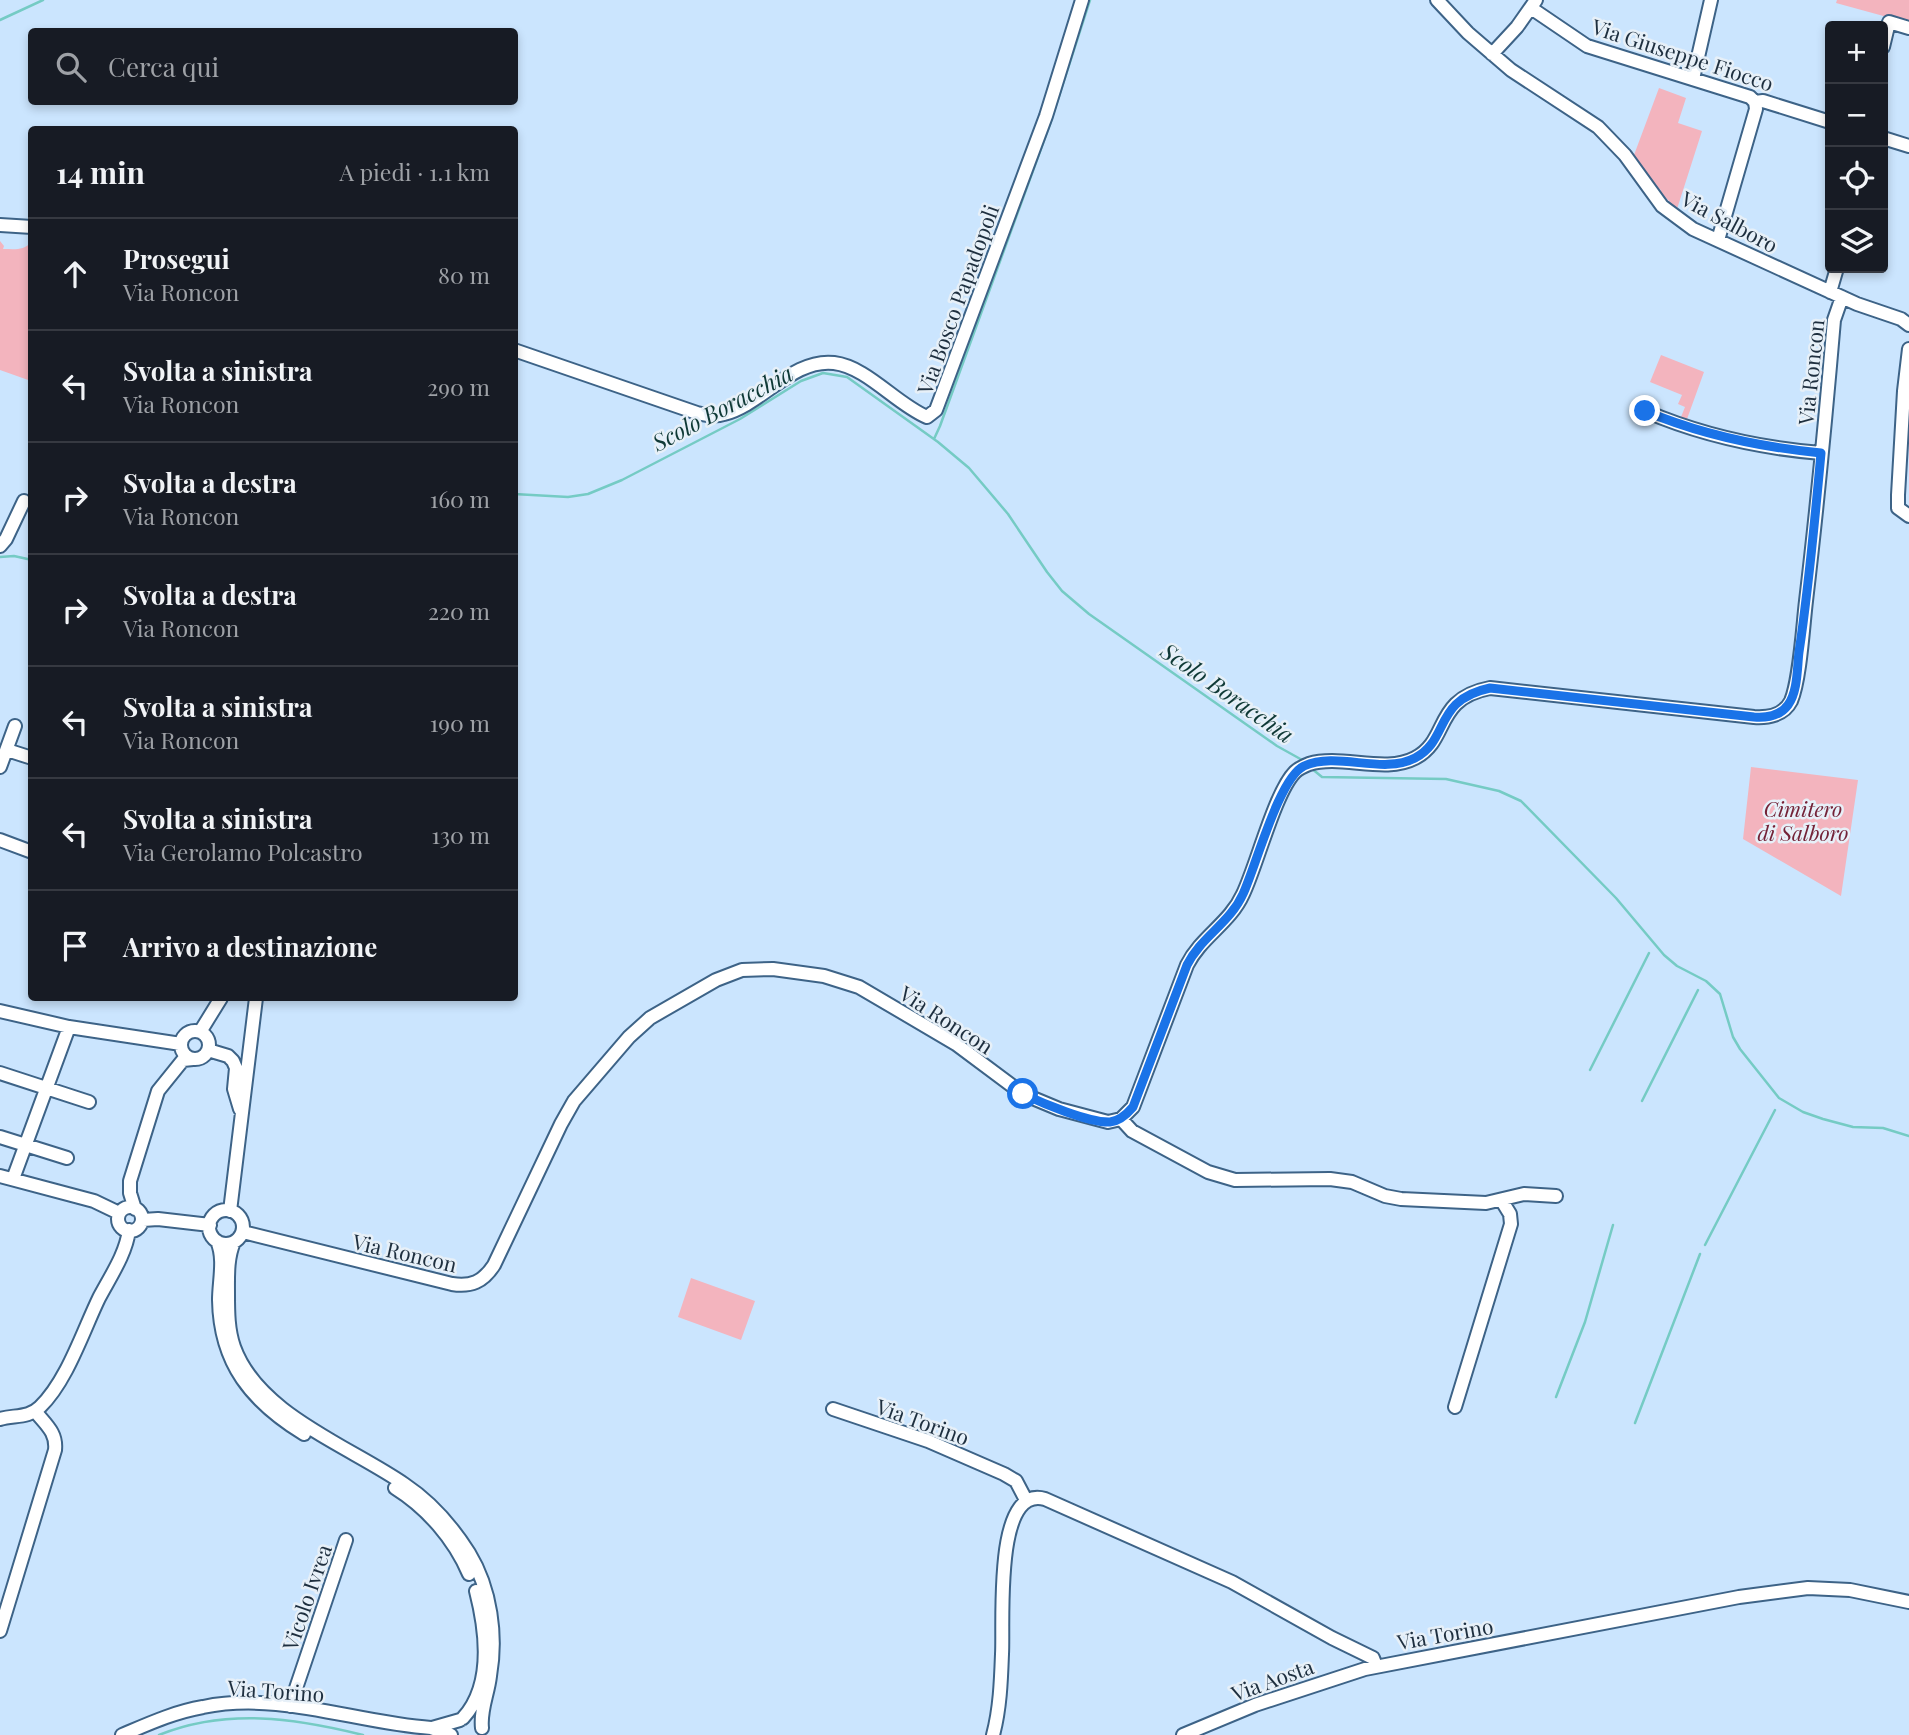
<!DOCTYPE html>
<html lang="it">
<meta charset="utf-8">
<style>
body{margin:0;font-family:"Playfair Display",serif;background:#20242c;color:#f1f3f6}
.controls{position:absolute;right:21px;top:21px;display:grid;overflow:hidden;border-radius:7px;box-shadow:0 4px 10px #0003}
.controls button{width:63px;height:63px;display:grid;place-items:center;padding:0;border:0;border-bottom:2px solid #363941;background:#171b24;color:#f1f3f6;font:35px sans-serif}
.stop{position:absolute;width:21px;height:21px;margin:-16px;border:5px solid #1a73e8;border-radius:50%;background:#fff}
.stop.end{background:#1a73e8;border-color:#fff;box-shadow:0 2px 7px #0008}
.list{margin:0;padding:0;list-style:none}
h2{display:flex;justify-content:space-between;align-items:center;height:91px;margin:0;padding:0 28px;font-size:30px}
h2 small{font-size:23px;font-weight:400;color:#9ea1a6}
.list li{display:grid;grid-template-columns:46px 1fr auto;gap:21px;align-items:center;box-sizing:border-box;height:112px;padding:0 28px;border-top:2px solid #363941}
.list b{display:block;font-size:26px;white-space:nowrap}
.list p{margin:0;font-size:23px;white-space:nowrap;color:#9ea1a6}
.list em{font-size:23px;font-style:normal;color:#9ea1a6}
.icon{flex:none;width:38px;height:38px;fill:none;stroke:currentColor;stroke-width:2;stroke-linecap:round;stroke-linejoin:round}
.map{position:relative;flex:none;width:1909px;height:1735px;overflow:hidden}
.search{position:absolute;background:#171b24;box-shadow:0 4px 10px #0003;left:28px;top:28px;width:490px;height:77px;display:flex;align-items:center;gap:18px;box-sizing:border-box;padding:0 24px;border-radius:7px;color:#9ea1a6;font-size:26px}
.panel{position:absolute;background:#171b24;box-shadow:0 4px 10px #0003;left:28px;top:126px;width:490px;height:875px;border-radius:7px}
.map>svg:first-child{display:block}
</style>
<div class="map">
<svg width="1909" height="1735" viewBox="0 0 1909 1735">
<rect width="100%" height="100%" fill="#cbe5fe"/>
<path fill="#f3b4be" d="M1837 0H1909V23L1836 3Z
M1659 88 1686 98 1678 123 1702 131 1677 209 1660 192 1661 190 1655 187 1634 155Z
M0 241 4 246 3 249C14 249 24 251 31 242V381L0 370Z
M1661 355 1704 372 1687 419 1681 417 1685 407 1678 404 1682 395 1650 382Z
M1751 767 1858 780 1841 896 1743 839Z
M691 1278 755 1301 741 1340 678 1317Z"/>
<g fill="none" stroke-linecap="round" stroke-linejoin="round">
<path stroke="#75cbc4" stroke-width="2.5" d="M0 20 43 0
M934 439 940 426 1050 124 1090 0
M514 494 568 497 588 494 622 480 740 419 801 381 823 373 847 377 938 442 969 468 1008 514 1047 572 1062 591 1089 614 1277 746 1304 761
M0 557 14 556 32 560
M1311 768 1322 777 1446 779 1499 791 1521 801 1616 898 1664 955 1677 966 1706 981 1720 994 1733 1037 1740 1049 1779 1098 1803 1112 1823 1119 1853 1127 1883 1128 1909 1136
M1590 1070 1649 953
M1642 1101 1698 990
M1705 1245 1775 1110
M1556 1397 1585 1322 1613 1225
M1635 1423 1700 1254
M159 1735C226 1708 295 1718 363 1735"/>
<defs>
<path id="minor" d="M1437 0 1468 33 1511 70 1598 127 1625 155 1662 206 1693 229 1857 304 1901 319 1909 325
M1531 8 1587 46 1750 97 1755 102 1763 101 1830 122
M1883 47 1889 22 1909 28
M1492 54 1517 27 1536 0
M1693 79 1711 0
M1883 138 1909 146
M0 225 32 227
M1718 240 1756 109 1755 102
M1830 292 1837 268
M1909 349 1904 391 1898 495V508L1909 516
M514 350 697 413C706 415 715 417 724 414 761 405 793 358 834 363 867 367 896 404 927 417L936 410 1046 116 1082 0
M1645 411C1701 435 1760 448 1821 453
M0 546 6 539 24 501
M7 750 32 758
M0 767 15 726
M0 840 32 852
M0 1011 69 1027 181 1044
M181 1045a14 14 0 1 1 28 0a14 14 0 1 1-28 0Z
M200 1032 221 998
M208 1050 228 1056 233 1061 236 1068 234 1089 240 1109
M0 1073 89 1102
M1121 1119 1132 1131 1208 1172 1235 1180 1330 1179 1352 1182 1385 1196 1401 1199 1486 1203 1524 1194 1556 1196
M0 1137 67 1158
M0 1176 94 1201 119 1213
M13 1179 69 1027
M118 1219a12 12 0 1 1 24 0a12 12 0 1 1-24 0Z
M135 1209 130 1193V1181L158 1091 183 1060 193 1059
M209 1227a17 17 0 1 1 34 0a17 17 0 1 1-34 0Z
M230 1211 256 998
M143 1220 158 1219 210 1225
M243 1232 452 1284C471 1287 483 1282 494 1265L561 1124 574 1101 629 1037 650 1018 716 980 742 970 773 969 824 976 859 987 956 1044 1023 1094 1059 1109 1108 1122 1121 1119 1133 1107 1187 965C1201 937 1230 923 1243 894 1257 865 1275 792 1295 772 1299 768 1304 766 1309 764 1341 754 1385 774 1415 758 1450 740 1433 699 1490 688L1754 717C1768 718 1784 715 1791 701 1800 680 1803 626 1806 601 1817 508 1826 414 1834 320L1842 297
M217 1241C225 1259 219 1281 219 1300 220 1364 252 1402 304 1434
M234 1242C227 1258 228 1277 228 1294 228 1312 228 1330 234 1347 258 1414 349 1446 404 1484 431 1502 452 1526 469 1553 491 1589 497 1636 490 1676 488 1694 480 1710 482 1728
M1455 1407 1511 1224 1510 1214 1502 1201
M833 1409 928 1441 1004 1474 1016 1481 1026 1500
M0 1419C14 1415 29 1418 40 1407 67 1381 83 1331 99 1298 110 1277 126 1254 129 1230
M395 1488C427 1508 454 1539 469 1574
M0 1631 55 1450C57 1432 45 1424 35 1411
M290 1706 346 1540
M463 1718C493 1685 486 1630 476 1591
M432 1728 460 1720
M122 1735C148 1724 174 1712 203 1707 279 1691 356 1723 431 1728L451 1735
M993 1735C1000 1709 1001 1681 1002 1654 1004 1624 993 1484 1045 1499L1232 1582 1332 1638 1373 1658 1376 1666
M1183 1735 1255 1705 1365 1669 1739 1597 1808 1588 1850 1590 1909 1602"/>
</defs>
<use href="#minor" stroke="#3d6387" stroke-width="16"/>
<use href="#minor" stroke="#fff" stroke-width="12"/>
</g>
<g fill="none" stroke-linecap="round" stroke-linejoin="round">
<path stroke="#1a73e8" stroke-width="9" d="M1023 1094C1042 1103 1089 1123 1110 1122 1120 1121 1127 1114 1133 1107L1187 965C1201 937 1230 923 1243 894 1256 866 1279 778 1304 766 1338 751 1382 775 1415 758 1450 740 1433 700 1490 688L1754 717C1767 718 1780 716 1788 705 1798 691 1797 668 1799 652 1809 586 1815 519 1821 453 1760 447 1702 435 1645 411"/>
</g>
<g text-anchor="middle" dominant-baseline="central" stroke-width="5" stroke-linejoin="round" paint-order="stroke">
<g font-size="21" fill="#1e2f3f" stroke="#e7f0f8">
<text transform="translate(1683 54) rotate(18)">Via Giuseppe Fiocco</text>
<text transform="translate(1730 221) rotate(28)">Via Salboro</text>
<text transform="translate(957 299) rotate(-70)">Via Bosco Papadopoli</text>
<text transform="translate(1810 372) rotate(-84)">Via Roncon</text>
<text transform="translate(947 1019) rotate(33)">Via Roncon</text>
<text transform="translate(405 1252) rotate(13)">Via Roncon</text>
<text transform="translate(923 1421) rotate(20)">Via Torino</text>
<text transform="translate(306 1597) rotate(-71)">Vicolo Ivrea</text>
<text transform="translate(1445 1633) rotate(-10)">Via Torino</text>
<text transform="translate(1272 1679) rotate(-20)">Via Aosta</text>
<text transform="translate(276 1690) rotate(4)">Via Torino</text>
</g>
<g font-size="21" font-style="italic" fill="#732237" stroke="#e7f0f8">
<text x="1803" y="808">Cimitero<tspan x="1803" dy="24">di Salboro</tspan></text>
</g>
<g font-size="23" font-style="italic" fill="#0f3936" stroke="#e7f0f8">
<text transform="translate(722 407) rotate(-28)">Scolo Boracchia</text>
<text transform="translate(1228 692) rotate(35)">Scolo Boracchia</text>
</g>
</g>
</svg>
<div class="controls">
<button>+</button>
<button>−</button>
<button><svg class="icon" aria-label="locate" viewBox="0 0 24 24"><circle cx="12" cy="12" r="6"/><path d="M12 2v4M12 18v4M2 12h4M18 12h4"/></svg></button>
<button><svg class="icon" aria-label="layers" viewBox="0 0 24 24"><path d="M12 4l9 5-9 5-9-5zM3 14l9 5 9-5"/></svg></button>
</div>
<div class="stop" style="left:1023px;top:1094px"></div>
<div class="stop end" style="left:1645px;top:411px"></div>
<div class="search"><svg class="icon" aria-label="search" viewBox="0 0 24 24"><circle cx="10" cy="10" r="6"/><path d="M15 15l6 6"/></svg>Cerca qui</div>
<section class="panel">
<h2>14 min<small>A piedi · 1.1 km</small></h2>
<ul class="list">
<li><svg class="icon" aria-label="ahead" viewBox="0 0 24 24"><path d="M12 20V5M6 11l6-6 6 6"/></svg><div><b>Prosegui</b><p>Via Roncon</p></div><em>80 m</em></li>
<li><svg class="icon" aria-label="left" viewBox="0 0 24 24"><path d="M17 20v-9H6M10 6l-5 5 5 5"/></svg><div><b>Svolta a sinistra</b><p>Via Roncon</p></div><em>290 m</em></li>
<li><svg class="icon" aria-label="right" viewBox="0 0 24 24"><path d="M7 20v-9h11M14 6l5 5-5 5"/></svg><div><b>Svolta a destra</b><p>Via Roncon</p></div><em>160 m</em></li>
<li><svg class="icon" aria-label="right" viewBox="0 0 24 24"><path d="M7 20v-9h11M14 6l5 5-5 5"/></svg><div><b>Svolta a destra</b><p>Via Roncon</p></div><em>220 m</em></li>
<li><svg class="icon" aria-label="left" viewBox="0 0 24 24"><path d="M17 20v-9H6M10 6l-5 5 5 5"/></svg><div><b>Svolta a sinistra</b><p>Via Roncon</p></div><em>190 m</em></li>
<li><svg class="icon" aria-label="left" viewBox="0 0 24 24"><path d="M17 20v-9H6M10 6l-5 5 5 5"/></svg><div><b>Svolta a sinistra</b><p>Via Gerolamo Polcastro</p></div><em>130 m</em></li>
<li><svg class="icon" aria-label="arrive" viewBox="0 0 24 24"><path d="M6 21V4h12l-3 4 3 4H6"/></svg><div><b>Arrivo a destinazione</b></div></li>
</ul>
</section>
</div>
